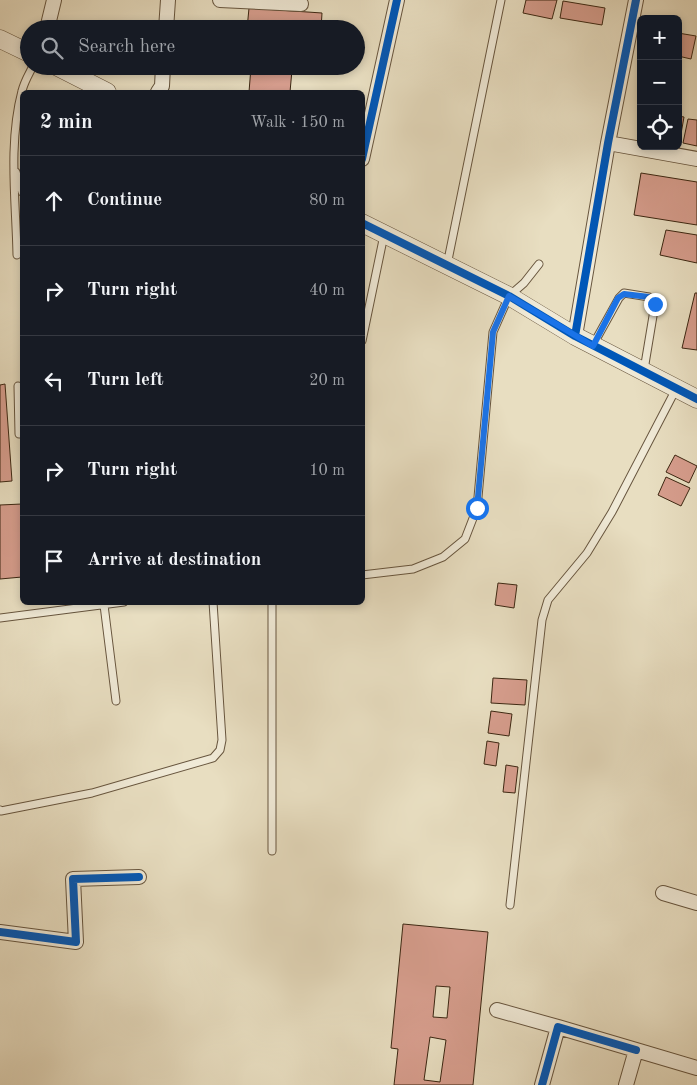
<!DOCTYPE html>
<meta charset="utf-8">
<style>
body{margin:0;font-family:"Old Standard TT",serif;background:#242831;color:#f1f3f6}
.controls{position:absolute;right:15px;top:15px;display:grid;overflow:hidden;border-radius:8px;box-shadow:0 2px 8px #0003}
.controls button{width:45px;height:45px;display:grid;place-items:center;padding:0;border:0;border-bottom:1px solid #363941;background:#171b24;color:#f1f3f6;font:25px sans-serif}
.stop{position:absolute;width:15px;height:15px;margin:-11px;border:4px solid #1a73e8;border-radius:50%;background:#fff}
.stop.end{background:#1a73e8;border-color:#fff;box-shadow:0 1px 5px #0008}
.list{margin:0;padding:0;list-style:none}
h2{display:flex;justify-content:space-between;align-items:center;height:65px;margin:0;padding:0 20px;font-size:21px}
h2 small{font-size:16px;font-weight:400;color:#9ea1a6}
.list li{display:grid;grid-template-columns:32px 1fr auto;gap:15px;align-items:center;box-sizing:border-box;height:90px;padding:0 20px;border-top:1px solid #363941}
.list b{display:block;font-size:19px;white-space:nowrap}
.list em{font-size:16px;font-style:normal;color:#9ea1a6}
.icon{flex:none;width:28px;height:28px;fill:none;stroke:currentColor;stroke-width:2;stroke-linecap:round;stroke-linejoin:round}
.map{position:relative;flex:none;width:697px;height:1085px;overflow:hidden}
.search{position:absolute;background:#171b24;box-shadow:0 2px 8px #0003;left:20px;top:20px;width:345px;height:55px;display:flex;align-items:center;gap:12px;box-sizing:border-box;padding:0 18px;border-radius:28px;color:#9ea1a6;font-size:19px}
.panel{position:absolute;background:#171b24;box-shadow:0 2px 8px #0003;left:20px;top:90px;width:345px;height:515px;border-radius:8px}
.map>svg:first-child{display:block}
</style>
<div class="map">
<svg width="697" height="1085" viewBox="0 0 697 1085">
<rect width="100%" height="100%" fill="#e8dec1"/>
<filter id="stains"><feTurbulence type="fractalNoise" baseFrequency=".004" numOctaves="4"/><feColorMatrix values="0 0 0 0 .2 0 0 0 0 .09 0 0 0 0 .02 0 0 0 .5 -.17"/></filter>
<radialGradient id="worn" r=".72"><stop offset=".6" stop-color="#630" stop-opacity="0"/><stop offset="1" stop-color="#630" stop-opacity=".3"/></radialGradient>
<path fill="#d79e8e" stroke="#3c2712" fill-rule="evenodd" d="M526 0H557L552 19 523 13Z
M563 1 605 8 602 25 560 18Z
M249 8 322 13 321 29H247Z
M678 33 696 36 691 59 678 56Z
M219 66H237L236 72 219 69Z
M251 67 292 70 290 92H249Z
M678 116 684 117 679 145H678Z
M688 119 697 120V146L683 143Z
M641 173 697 182V225L634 215Z
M666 230 697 235V263L660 255Z
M695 293H697V350L682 348Z
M5 384 12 481 0 482V385Z
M675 455 697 466 689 483 666 472Z
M666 477 690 488 681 506 658 495Z
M22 504V577L0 579V505Z
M498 583 517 585 514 608 495 605Z
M493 678 527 680 525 705 491 703Z
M491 711 512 714 509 736 488 733Z
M487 741 499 743 496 766 484 764Z
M506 765 518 767 515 793 503 792Z
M403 924 488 932 473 1085H394L398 1049 391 1048ZM436 986 450 987 447 1018 433 1017ZM430 1037 446 1040 440 1082 424 1080Z"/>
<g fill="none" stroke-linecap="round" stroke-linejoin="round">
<defs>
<path id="service" d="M16 172 22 192
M17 255C16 201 8 144 22 91 24 82 29 74 33 66
M447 265 501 0
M362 341 384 235
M593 345 619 298 624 293 649 297 655 304 644 370
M18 386 19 434H22
M362 575 413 569 443 557 465 539 477 508 493 332 509 296 524 283 539 264
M104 605 116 701
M0 618 124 602
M0 810 1 811 92 793 213 758 220 750 222 740 213 602
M272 851V602
M510 905 542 620 548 600 587 553 612 512 676 389"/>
<path id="minor" d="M220 0 301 4
M47 29 54 0
M166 29 168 0
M158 92 162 86 163 66
M608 143 697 159
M362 159 397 0
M575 336 608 143 636 0
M663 893 697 903
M0 932 76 942 73 879 139 877
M497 1010 558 1027
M542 1085 558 1027 636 1050
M626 1085 636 1050 697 1068"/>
<path id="tertiary" d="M0 39 29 53
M56 66 107 92
M362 223 509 296 575 336 697 399"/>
</defs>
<use href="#service" stroke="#67553e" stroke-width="9"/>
<use href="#minor" stroke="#67553e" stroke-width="16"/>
<use href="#tertiary" stroke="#67553e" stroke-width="19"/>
<use href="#service" stroke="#f0ead7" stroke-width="7"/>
<use href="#minor" stroke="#f0ead7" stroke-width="14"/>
<use href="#tertiary" stroke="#f0ead7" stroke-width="18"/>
<defs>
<path id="cycleway" d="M362 159 397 0
M362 223 509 296 575 336 697 399
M575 336 608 143 636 0
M0 932 76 942 73 879 139 877
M542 1085 558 1027 636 1050"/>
</defs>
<use href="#cycleway" stroke="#f0ead7" stroke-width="11"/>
<use href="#cycleway" stroke="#0057b8" stroke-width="8"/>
</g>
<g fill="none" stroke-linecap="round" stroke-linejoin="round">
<path stroke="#1a73e8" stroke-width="6" d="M477 508 493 332 509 296 593 346 618 298 624 294 649 297 655 304"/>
</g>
<rect width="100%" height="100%" filter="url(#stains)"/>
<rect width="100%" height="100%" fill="url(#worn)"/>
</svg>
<div class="controls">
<button>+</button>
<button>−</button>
<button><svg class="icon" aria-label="locate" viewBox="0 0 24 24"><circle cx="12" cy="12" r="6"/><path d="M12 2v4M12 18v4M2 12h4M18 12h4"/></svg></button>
</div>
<div class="stop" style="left:477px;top:508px"></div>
<div class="stop end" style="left:655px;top:304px"></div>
<div class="search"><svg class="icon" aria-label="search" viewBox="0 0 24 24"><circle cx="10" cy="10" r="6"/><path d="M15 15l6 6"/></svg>Search here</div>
<section class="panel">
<h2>2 min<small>Walk · 150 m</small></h2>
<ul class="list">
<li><svg class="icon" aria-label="ahead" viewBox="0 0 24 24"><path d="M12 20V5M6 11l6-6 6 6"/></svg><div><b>Continue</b></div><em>80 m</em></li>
<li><svg class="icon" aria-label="right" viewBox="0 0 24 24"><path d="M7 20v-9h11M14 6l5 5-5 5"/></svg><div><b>Turn right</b></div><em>40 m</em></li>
<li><svg class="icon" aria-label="left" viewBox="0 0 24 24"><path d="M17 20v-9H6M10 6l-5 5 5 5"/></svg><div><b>Turn left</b></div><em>20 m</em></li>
<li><svg class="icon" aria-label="right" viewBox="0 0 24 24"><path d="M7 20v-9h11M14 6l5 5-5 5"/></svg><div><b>Turn right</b></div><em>10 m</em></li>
<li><svg class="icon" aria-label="arrive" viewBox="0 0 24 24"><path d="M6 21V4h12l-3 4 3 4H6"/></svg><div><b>Arrive at destination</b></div></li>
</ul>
</section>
</div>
